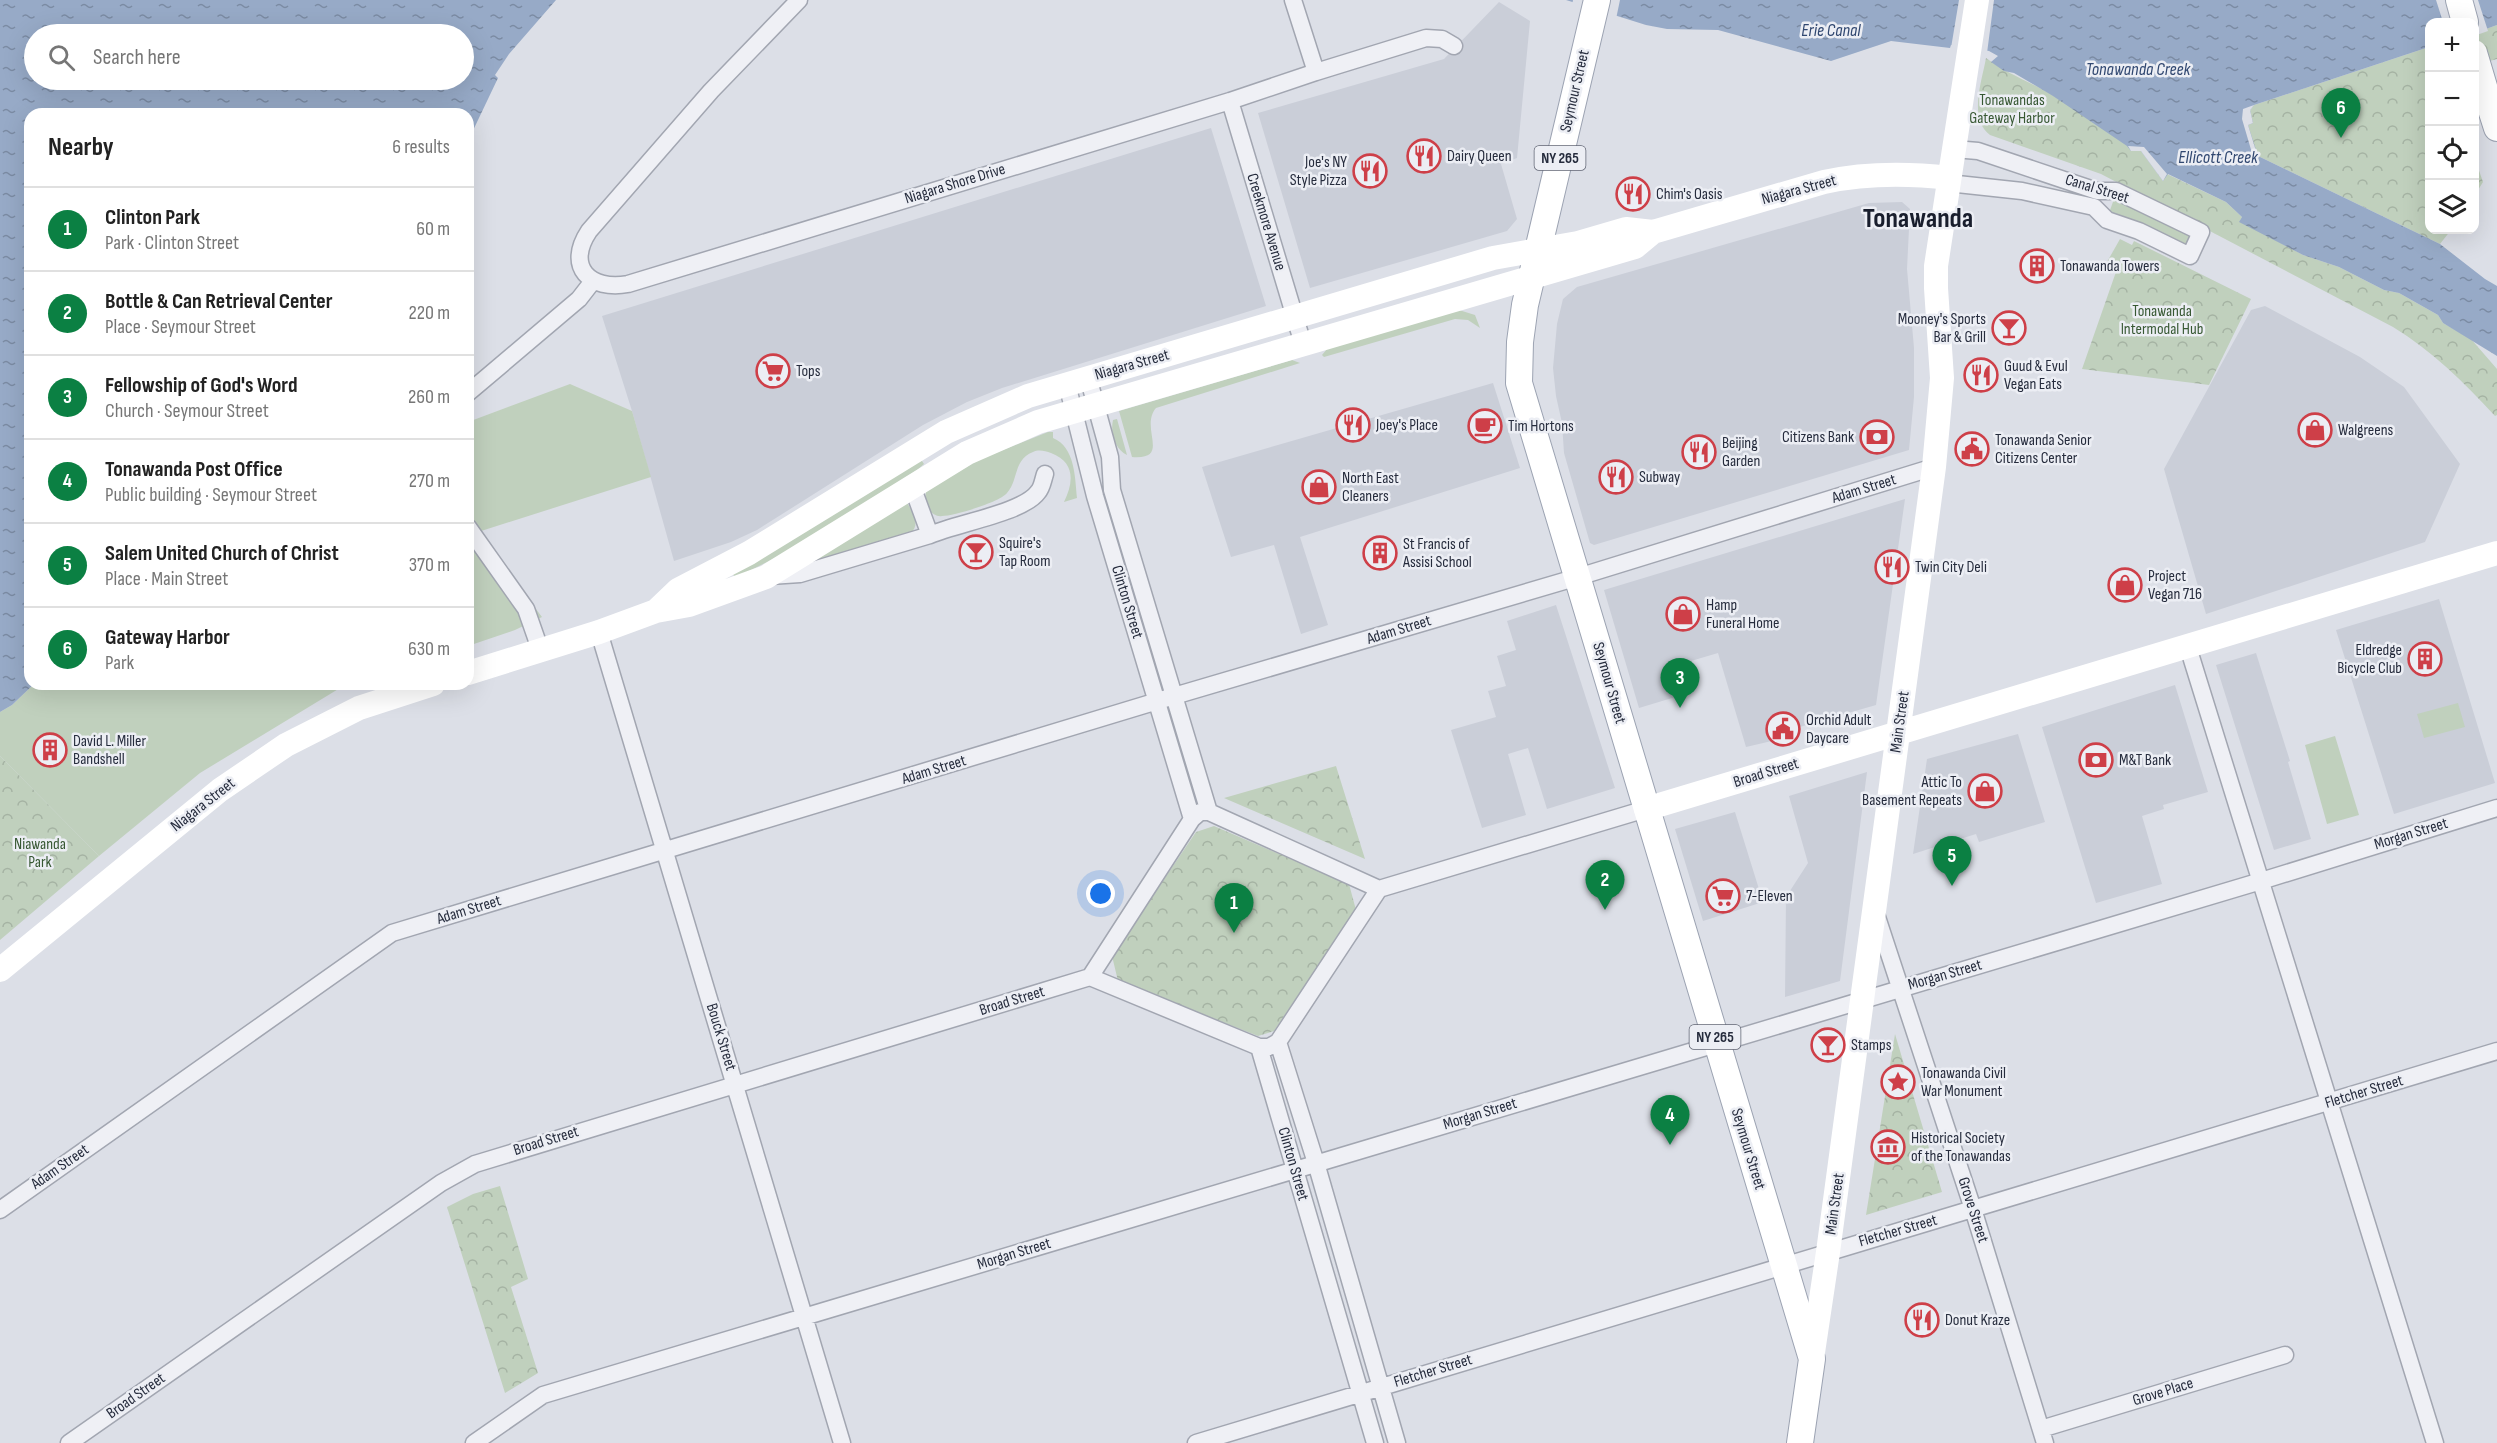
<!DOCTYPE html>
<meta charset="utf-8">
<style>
body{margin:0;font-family:"Sofia Sans Condensed",sans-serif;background:#f6f6f6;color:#222}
.controls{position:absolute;right:18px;top:18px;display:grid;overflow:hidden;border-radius:12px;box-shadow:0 6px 24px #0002}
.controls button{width:54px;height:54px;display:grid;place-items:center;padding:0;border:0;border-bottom:2px solid #e0e0e0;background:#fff;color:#222;font:30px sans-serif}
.you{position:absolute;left:1101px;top:894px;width:21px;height:21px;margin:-15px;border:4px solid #fff;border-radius:50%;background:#1a73e8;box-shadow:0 0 0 9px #1a73e833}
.badge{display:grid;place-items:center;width:39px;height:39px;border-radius:50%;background:#0b8043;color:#fff;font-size:20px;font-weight:700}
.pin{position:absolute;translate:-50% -50px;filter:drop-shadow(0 2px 3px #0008)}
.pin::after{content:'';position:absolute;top:32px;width:21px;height:18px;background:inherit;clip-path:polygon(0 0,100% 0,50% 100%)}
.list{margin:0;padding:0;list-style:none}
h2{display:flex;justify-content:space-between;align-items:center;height:78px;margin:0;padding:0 24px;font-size:26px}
h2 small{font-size:20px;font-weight:400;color:#767676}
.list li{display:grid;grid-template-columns:39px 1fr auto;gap:18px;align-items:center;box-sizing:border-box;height:84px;padding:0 24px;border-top:2px solid #e0e0e0}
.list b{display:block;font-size:22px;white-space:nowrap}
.list p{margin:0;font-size:20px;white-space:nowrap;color:#767676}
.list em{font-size:20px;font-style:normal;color:#767676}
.icon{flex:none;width:33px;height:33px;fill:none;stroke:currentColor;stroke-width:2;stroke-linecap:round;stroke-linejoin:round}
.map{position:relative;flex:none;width:2497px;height:1443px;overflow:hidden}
.search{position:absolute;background:#fff;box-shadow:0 6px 24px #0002;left:24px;top:24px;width:450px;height:66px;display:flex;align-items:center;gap:15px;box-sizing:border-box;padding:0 21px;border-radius:33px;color:#767676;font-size:22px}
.panel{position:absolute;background:#fff;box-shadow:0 6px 24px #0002;left:24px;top:108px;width:450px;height:582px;border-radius:18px}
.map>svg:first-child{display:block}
</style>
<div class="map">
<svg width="2497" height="1443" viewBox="0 0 2497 1443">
<defs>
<pattern id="park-crowns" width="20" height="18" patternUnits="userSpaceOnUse" patternTransform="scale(1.5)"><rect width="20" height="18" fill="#c0d0bd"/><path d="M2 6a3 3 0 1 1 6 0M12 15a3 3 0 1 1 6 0" fill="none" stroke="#a5b3a3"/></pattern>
<pattern id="water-ripples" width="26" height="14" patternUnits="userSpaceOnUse" patternTransform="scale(1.5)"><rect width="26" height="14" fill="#97aac7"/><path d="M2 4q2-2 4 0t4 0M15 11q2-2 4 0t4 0" fill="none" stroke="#7b8ba3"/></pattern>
</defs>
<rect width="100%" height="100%" fill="#dcdfe7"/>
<path fill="#caced8" d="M1499 2 1530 21 1517 158 1501 164 1517 219 1507 231 1310 288 1258 113 1444 59Z
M1211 128 1266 306 1002 388 967 402 923 425 757 530 731 542 674 561 632 411 602 316Z
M1902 202 1910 209 1907 269 1914 348V397L1909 450 1594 545 1590 543 1564 453 1562 423 1556 396 1553 368 1557 324 1563 299 1577 287 1869 203Z
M2265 306 2360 357 2404 387 2460 464 2425 542 2206 614 2164 469 2251 310Z
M1493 383 1520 468 1300 537 1328 625 1301 634 1274 545 1231 557 1202 467Z
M1905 499 1876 705 1775 734 1776 740 1746 747 1718 653 1674 666 1682 695 1639 708 1604 590Z
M2439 599 2495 783 2394 814 2336 630Z
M1556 605 1615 788 1547 809 1528 748 1508 754 1526 815 1482 828 1451 730 1496 717 1488 691 1506 686 1497 656 1516 650 1507 621Z
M2256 653 2290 761 2288 762 2311 839 2274 850 2216 665Z
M2175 685 2208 792 2163 805 2164 809 2142 816 2162 884 2096 903 2042 727Z
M2018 734 2045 822 1979 842 1976 834 1913 854 1927 759Z
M1867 772 1840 981 1785 997 1786 897 1808 863 1789 796Z
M1735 812 1763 902 1703 921 1675 829Z"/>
<path fill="#c0d0bd" d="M2114 199 2192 231 2189 249 2109 213Z
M1459 310 1475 315 1480 328 1468 320 1455 319 1324 357 1322 355 1327 349Z
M1292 360 1300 363 1156 408C1139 428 1172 460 1132 457L1119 411Z
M570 384 632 411 651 477 478 532 542 617 515 630 468 646V422Z
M1117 419 1127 455C1115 449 1110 433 1113 420Z
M1048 432H1053V438C1075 447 1075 477 1077 498L1064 502C1074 482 1075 462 1051 453 1045 451 1039 449 1033 452 1013 460 1019 479 1007 493 1000 502 954 516 942 516 937 517 933 514 930 511L925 501 926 491 980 459Z
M920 458 924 464 917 470 797 547 735 578 733 574Z
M907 502C912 513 921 523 911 533L807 565Z
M34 684H353L340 688 200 773 99 856 0 756V712L12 705Z
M2458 703 2465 727 2424 738 2417 714Z
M2335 736 2359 815 2327 824 2305 745Z"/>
<path fill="url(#park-crowns)" d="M2497 25V59L2475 65V33Z
M2429 47 2430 230H2451L2440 244 2258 156C2252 140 2241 120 2254 105Z
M1986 58C2007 74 2031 82 2054 96 2079 112 2103 129 2128 146L2131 151H2141L2163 181 2167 174 2226 202 2242 217 2240 221 2303 255 2339 267 2384 290 2399 293 2438 315 2443 323 2471 339 2497 369V415L2495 416C2464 382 2432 351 2393 327L2101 174 1990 135C1968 119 1982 81 1986 58Z
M2474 156 2483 182 2475 195H2474Z
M2120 239 2132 245 2134 241 2251 299 2209 385 2082 369 2117 269 2107 262Z
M0 756 99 856 0 940Z
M1336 766 1365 859 1224 798Z
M1214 826 1349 884 1356 910 1274 1031 1258 1036 1118 981 1112 956 1196 832Z
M1895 1034 1942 1192 1866 1215Z
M500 1186 528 1279 511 1287 538 1373 505 1393 447 1207 473 1194Z"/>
<path fill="url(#water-ripples)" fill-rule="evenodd" d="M0 0H556L509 54 495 75 498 78 468 141V114H30V684H34L12 705 0 712ZM34 34H464V80H34Z
M1566 0H2497V25L2475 33 2474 22H2430L2429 47 2254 105 2250 110 2253 123 2248 125 2258 156 2440 244 2485 279 2497 286V356L2443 323 2438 315 2399 293 2384 290 2339 267 2303 255 2239 222 2242 217 2226 202 2168 174 2163 181 2141 151H2131L2127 146 2053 96 2014 73 2004 71 1991 62 1998 56 1989 51 1951 45 1950 48 1891 41 1831 61 1718 30 1667 29 1646 25Z"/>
<path fill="#dcdfe7" d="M1573 0H1620L1616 19 1572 5Z
M1959 0H1994L1987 53 1951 48Z
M2436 0H2478L2488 31 2474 36V22H2443Z
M2254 105 2250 110 2253 123 2248 125 2256 151 2252 153 2242 119 2243 109Z
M2128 146 2144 147 2167 174 2163 181 2141 151H2131Z"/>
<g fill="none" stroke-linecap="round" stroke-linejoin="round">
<defs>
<path id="street" d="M799 0 711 91 589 231C565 267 590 291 628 284L1230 101 1316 72 1293 0
M1316 72 1426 38 1442 39 1454 46
M1230 101 1303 344
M1948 183 2022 191 2094 207 2107 220 2139 231 2190 256 2201 232 2116 191H2097L1978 151 1954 149
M1088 377 1110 457 1112 490 1209 812
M1067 384 1095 496 1192 819
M468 393 579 299 593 281
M912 486 930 535C957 523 1023 513 1038 492 1042 488 1043 480 1045 474
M468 527 526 609 540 649
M770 576 800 574 930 535
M599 632 842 1443
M2188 647 2435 1443
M1379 889 1646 809
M1876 914 1973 1209 2045 1443
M1090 977 1192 819 1200 812H1209L1379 889
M1090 977 1259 1047H1269L1278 1042 1379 889
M1278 1042 1316 1163 1397 1443
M1259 1047 1375 1443
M0 1210 392 933 1174 696 1578 577 1934 467
M2041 1429 2285 1355
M69 1443 441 1183 475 1164 1090 977
M474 1443 543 1395 2261 881 2497 808
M1196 1443 2497 1051"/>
<path id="primary" d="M1597 0 1525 305 1520 342 1519 383 1812 1359 1800 1443
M2459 0 2465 22
M2488 100 2497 128"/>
</defs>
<use href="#street" stroke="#a2a6b1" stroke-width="19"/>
<use href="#primary" stroke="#9ca3b2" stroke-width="28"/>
<use href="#street" stroke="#eff0f5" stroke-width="16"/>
<path stroke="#fff" stroke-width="24" d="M656 611 678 590 749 553 946 432 1028 396 1493 258 1578 243 1626 229 1653 232 1824 182C1866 173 1906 173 1949 178
M468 673 599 632 656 611 689 605 766 577 967 453 1038 422 1635 247 1653 232
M1646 809 2497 553
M0 970 220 790 286 745 359 708 433 684
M1812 1359 1828 1252 1934 467 1942 378 1936 288V266L1977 0"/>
<use href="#primary" stroke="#fff" stroke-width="26"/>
<defs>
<path id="primary-bridge" d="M2474 53 2488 100"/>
</defs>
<use href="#primary-bridge" stroke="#9ca3b2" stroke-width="28" stroke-linecap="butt"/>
<use href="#primary-bridge" stroke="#fff" stroke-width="26"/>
</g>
<defs>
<symbol id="restaurant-ring" viewBox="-11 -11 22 22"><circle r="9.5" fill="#eceef4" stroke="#ce3f48" stroke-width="1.5"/><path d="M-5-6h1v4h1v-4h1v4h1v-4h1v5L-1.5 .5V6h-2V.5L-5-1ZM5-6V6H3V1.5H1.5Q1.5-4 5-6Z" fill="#ce3f48"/></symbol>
<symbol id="building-ring" viewBox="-11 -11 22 22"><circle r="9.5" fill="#eceef4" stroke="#ce3f48" stroke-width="1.5"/><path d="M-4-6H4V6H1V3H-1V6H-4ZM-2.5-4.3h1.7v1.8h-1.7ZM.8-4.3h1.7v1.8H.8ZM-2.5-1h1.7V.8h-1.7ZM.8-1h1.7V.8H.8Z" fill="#ce3f48"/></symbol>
<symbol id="bar-ring" viewBox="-11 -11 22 22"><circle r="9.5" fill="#eceef4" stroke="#ce3f48" stroke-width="1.5"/><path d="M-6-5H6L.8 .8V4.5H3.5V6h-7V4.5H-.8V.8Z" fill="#ce3f48"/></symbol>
<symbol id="supermarket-ring" viewBox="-11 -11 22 22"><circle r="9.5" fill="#eceef4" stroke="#ce3f48" stroke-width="1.5"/><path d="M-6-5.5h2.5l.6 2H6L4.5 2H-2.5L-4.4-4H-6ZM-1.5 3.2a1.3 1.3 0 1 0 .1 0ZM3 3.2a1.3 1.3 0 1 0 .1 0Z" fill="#ce3f48"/></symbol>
<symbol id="cafe-ring" viewBox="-11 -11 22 22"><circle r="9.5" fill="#eceef4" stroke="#ce3f48" stroke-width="1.5"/><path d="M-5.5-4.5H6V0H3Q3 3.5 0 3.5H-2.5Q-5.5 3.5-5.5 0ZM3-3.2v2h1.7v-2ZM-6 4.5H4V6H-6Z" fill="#ce3f48"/></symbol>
<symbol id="shop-ring" viewBox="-11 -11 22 22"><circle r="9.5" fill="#eceef4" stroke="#ce3f48" stroke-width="1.5"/><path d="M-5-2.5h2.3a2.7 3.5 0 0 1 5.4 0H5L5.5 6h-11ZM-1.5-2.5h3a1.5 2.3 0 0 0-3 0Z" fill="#ce3f48"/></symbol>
<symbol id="bank-ring" viewBox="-11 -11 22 22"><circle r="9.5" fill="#eceef4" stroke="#ce3f48" stroke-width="1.5"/><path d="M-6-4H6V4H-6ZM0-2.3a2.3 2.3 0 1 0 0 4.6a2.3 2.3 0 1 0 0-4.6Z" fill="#ce3f48"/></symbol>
<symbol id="civic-ring" viewBox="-11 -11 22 22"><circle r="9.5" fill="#eceef4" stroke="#ce3f48" stroke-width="1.5"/><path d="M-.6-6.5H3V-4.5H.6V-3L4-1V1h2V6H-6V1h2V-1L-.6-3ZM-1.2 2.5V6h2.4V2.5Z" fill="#ce3f48"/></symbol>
<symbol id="sight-ring" viewBox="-11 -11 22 22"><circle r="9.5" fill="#eceef4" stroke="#ce3f48" stroke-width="1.5"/><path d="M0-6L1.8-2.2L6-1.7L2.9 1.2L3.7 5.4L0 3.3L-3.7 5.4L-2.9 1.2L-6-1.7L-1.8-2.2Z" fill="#ce3f48"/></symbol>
<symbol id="museum-ring" viewBox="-11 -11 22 22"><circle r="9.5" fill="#eceef4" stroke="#ce3f48" stroke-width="1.5"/><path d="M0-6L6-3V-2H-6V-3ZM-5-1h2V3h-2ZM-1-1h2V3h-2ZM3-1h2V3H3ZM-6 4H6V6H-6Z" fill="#ce3f48"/></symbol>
</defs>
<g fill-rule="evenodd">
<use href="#restaurant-ring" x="1405" y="137" width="38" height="38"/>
<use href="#restaurant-ring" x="1351" y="152" width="38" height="38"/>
<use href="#restaurant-ring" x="1614" y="175" width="38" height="38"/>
<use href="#building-ring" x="2018" y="247" width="38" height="38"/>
<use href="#bar-ring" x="1990" y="309" width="38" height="38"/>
<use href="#supermarket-ring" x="754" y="352" width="38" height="38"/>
<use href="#restaurant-ring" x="1962" y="356" width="38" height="38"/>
<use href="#restaurant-ring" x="1334" y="406" width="38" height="38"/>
<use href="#cafe-ring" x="1466" y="407" width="38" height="38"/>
<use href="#shop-ring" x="2296" y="411" width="38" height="38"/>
<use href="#bank-ring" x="1858" y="418" width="38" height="38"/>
<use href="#civic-ring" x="1953" y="430" width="38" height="38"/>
<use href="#restaurant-ring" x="1680" y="433" width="38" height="38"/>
<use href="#restaurant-ring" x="1597" y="458" width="38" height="38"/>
<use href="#shop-ring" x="1300" y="468" width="38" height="38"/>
<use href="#bar-ring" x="957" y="533" width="38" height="38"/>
<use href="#building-ring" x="1361" y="534" width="38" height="38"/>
<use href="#restaurant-ring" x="1873" y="548" width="38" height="38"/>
<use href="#shop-ring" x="2106" y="566" width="38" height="38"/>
<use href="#shop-ring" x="1664" y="595" width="38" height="38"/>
<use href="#building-ring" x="2406" y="640" width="38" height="38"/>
<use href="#civic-ring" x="1764" y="710" width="38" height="38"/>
<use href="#building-ring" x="31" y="731" width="38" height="38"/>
<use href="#bank-ring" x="2077" y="741" width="38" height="38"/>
<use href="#shop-ring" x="1966" y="772" width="38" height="38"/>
<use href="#supermarket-ring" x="1704" y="877" width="38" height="38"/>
<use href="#bar-ring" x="1809" y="1026" width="38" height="38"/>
<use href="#sight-ring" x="1879" y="1063" width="38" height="38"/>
<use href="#museum-ring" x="1869" y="1128" width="38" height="38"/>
<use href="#restaurant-ring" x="1903" y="1301" width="38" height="38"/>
</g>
<g text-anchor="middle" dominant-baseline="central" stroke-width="5" stroke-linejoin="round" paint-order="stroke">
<g fill="#eceef4" stroke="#616674" stroke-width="1.5">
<rect x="1534.5" y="146" width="51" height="24" rx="4.5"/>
<rect x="1689.5" y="1025" width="51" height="24" rx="4.5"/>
</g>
<g font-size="15" font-weight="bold" fill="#262c3d">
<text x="1560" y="158">NY 265</text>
<text x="1715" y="1037">NY 265</text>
</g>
<g font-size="16" fill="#262c3d" stroke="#eceef4">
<text transform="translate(1575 91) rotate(-77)">Seymour Street</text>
<text transform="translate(955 184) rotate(-17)">Niagara Shore Drive</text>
<text transform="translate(2097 189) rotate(17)">Canal Street</text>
<text transform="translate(1799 190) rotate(-15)">Niagara Street</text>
<text transform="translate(1266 222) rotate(73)">Creekmore Avenue</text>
<text transform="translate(1132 365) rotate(-16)">Niagara Street</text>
<text transform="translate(1864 489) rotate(-17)">Adam Street</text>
<text transform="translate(1127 602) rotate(73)">Clinton Street</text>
<text transform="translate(1399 630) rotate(-17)">Adam Street</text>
<text transform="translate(1609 683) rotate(74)">Seymour Street</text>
<text transform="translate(1900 722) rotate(-82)">Main Street</text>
<text transform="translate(934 770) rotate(-17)">Adam Street</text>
<text transform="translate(1766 773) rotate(-17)">Broad Street</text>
<text transform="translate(203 805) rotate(-38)">Niagara Street</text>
<text transform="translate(2411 834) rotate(-17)">Morgan Street</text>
<text transform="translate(469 910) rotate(-17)">Adam Street</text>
<text transform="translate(1945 975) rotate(-16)">Morgan Street</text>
<text transform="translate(1012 1001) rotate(-17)">Broad Street</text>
<text transform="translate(721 1037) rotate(73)">Bouck Street</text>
<text transform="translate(2364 1092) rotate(-17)">Fletcher Street</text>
<text transform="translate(1480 1114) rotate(-17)">Morgan Street</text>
<text transform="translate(546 1141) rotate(-17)">Broad Street</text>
<text transform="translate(1748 1149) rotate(73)">Seymour Street</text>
<text transform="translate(1293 1164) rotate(74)">Clinton Street</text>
<text transform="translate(60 1167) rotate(-35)">Adam Street</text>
<text transform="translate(1835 1204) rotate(-82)">Main Street</text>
<text transform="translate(1973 1210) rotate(72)">Grove Street</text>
<text transform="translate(1898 1231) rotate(-16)">Fletcher Street</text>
<text transform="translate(1014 1254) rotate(-17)">Morgan Street</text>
<text transform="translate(1433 1371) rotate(-17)">Fletcher Street</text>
<text transform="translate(2163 1392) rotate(-17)">Grove Place</text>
<text transform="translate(136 1396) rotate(-35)">Broad Street</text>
</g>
<g font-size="16" fill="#375833" stroke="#eceef4">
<text x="2012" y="100">Tonawandas<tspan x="2012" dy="18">Gateway Harbor</tspan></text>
<text x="2162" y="311">Tonawanda<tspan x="2162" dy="18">Intermodal Hub</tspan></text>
<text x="40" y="844">Niawanda<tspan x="40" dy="18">Park</tspan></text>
</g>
<g font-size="16" fill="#262c3d" stroke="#eceef4" text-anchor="start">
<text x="1447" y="156">Dairy Queen</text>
<text x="1347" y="162" text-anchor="end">Joe's NY<tspan x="1347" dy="18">Style Pizza</tspan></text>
<text x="1656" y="194">Chim's Oasis</text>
<text x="2060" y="266">Tonawanda Towers</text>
<text x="1986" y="319" text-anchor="end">Mooney's Sports<tspan x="1986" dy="18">Bar &amp; Grill</tspan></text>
<text x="2004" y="366">Guud &amp; Evul<tspan x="2004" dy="18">Vegan Eats</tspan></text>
<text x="796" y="371">Tops</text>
<text x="1376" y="425">Joey's Place</text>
<text x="1508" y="426">Tim Hortons</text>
<text x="2338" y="430">Walgreens</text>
<text x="1854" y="437" text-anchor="end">Citizens Bank</text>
<text x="1995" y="440">Tonawanda Senior<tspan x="1995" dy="18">Citizens Center</tspan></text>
<text x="1722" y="443">Beijing<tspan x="1722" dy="18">Garden</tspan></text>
<text x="1639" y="477">Subway</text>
<text x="1342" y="478">North East<tspan x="1342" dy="18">Cleaners</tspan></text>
<text x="999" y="543">Squire's<tspan x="999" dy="18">Tap Room</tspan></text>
<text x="1403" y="544">St Francis of<tspan x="1403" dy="18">Assisi School</tspan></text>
<text x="1915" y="567">Twin City Deli</text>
<text x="2148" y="576">Project<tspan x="2148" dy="18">Vegan 716</tspan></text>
<text x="1706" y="605">Hamp<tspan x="1706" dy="18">Funeral Home</tspan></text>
<text x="2402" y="650" text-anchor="end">Eldredge<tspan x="2402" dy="18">Bicycle Club</tspan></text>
<text x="1806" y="720">Orchid Adult<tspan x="1806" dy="18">Daycare</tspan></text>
<text x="73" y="741">David L. Miller<tspan x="73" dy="18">Bandshell</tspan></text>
<text x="2119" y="760">M&amp;T Bank</text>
<text x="1962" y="782" text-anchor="end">Attic To<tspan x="1962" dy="18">Basement Repeats</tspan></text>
<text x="1746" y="896">7-Eleven</text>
<text x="1851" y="1045">Stamps</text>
<text x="1921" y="1073">Tonawanda Civil<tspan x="1921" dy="18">War Monument</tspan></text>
<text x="1911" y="1138">Historical Society<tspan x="1911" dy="18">of the Tonawandas</tspan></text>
<text x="1945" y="1320">Donut Kraze</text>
</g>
<g font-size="18" font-style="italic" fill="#304770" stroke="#eceef4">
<text x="1831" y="30">Erie Canal</text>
<text x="2138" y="69">Tonawanda Creek</text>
<text x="2218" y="157">Ellicott Creek</text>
</g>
<g font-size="28" font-weight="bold" fill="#191e2d" stroke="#eceef4">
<text x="1918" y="218">Tonawanda</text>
</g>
</g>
</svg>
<div class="controls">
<button>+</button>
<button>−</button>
<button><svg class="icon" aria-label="locate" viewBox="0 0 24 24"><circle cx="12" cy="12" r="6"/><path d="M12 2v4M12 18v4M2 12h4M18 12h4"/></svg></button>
<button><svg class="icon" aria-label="layers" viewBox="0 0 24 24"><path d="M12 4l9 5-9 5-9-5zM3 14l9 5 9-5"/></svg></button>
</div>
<div class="you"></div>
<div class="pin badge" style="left:1234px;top:933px">1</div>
<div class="pin badge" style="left:1605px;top:910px">2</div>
<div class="pin badge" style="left:1680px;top:708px">3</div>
<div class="pin badge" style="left:1670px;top:1145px">4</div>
<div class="pin badge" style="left:1952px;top:886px">5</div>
<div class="pin badge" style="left:2341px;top:138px">6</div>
<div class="search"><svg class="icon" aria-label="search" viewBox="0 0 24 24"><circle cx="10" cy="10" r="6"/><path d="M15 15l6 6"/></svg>Search here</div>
<section class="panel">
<h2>Nearby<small>6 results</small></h2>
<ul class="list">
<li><span class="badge">1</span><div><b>Clinton Park</b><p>Park · Clinton Street</p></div><em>60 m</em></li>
<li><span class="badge">2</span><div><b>Bottle &amp; Can Retrieval Center</b><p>Place · Seymour Street</p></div><em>220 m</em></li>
<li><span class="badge">3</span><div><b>Fellowship of God's Word</b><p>Church · Seymour Street</p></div><em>260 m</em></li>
<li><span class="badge">4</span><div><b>Tonawanda Post Office</b><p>Public building · Seymour Street</p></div><em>270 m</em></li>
<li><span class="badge">5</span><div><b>Salem United Church of Christ</b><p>Place · Main Street</p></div><em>370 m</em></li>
<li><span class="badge">6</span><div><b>Gateway Harbor</b><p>Park</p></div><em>630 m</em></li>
</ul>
</section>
</div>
